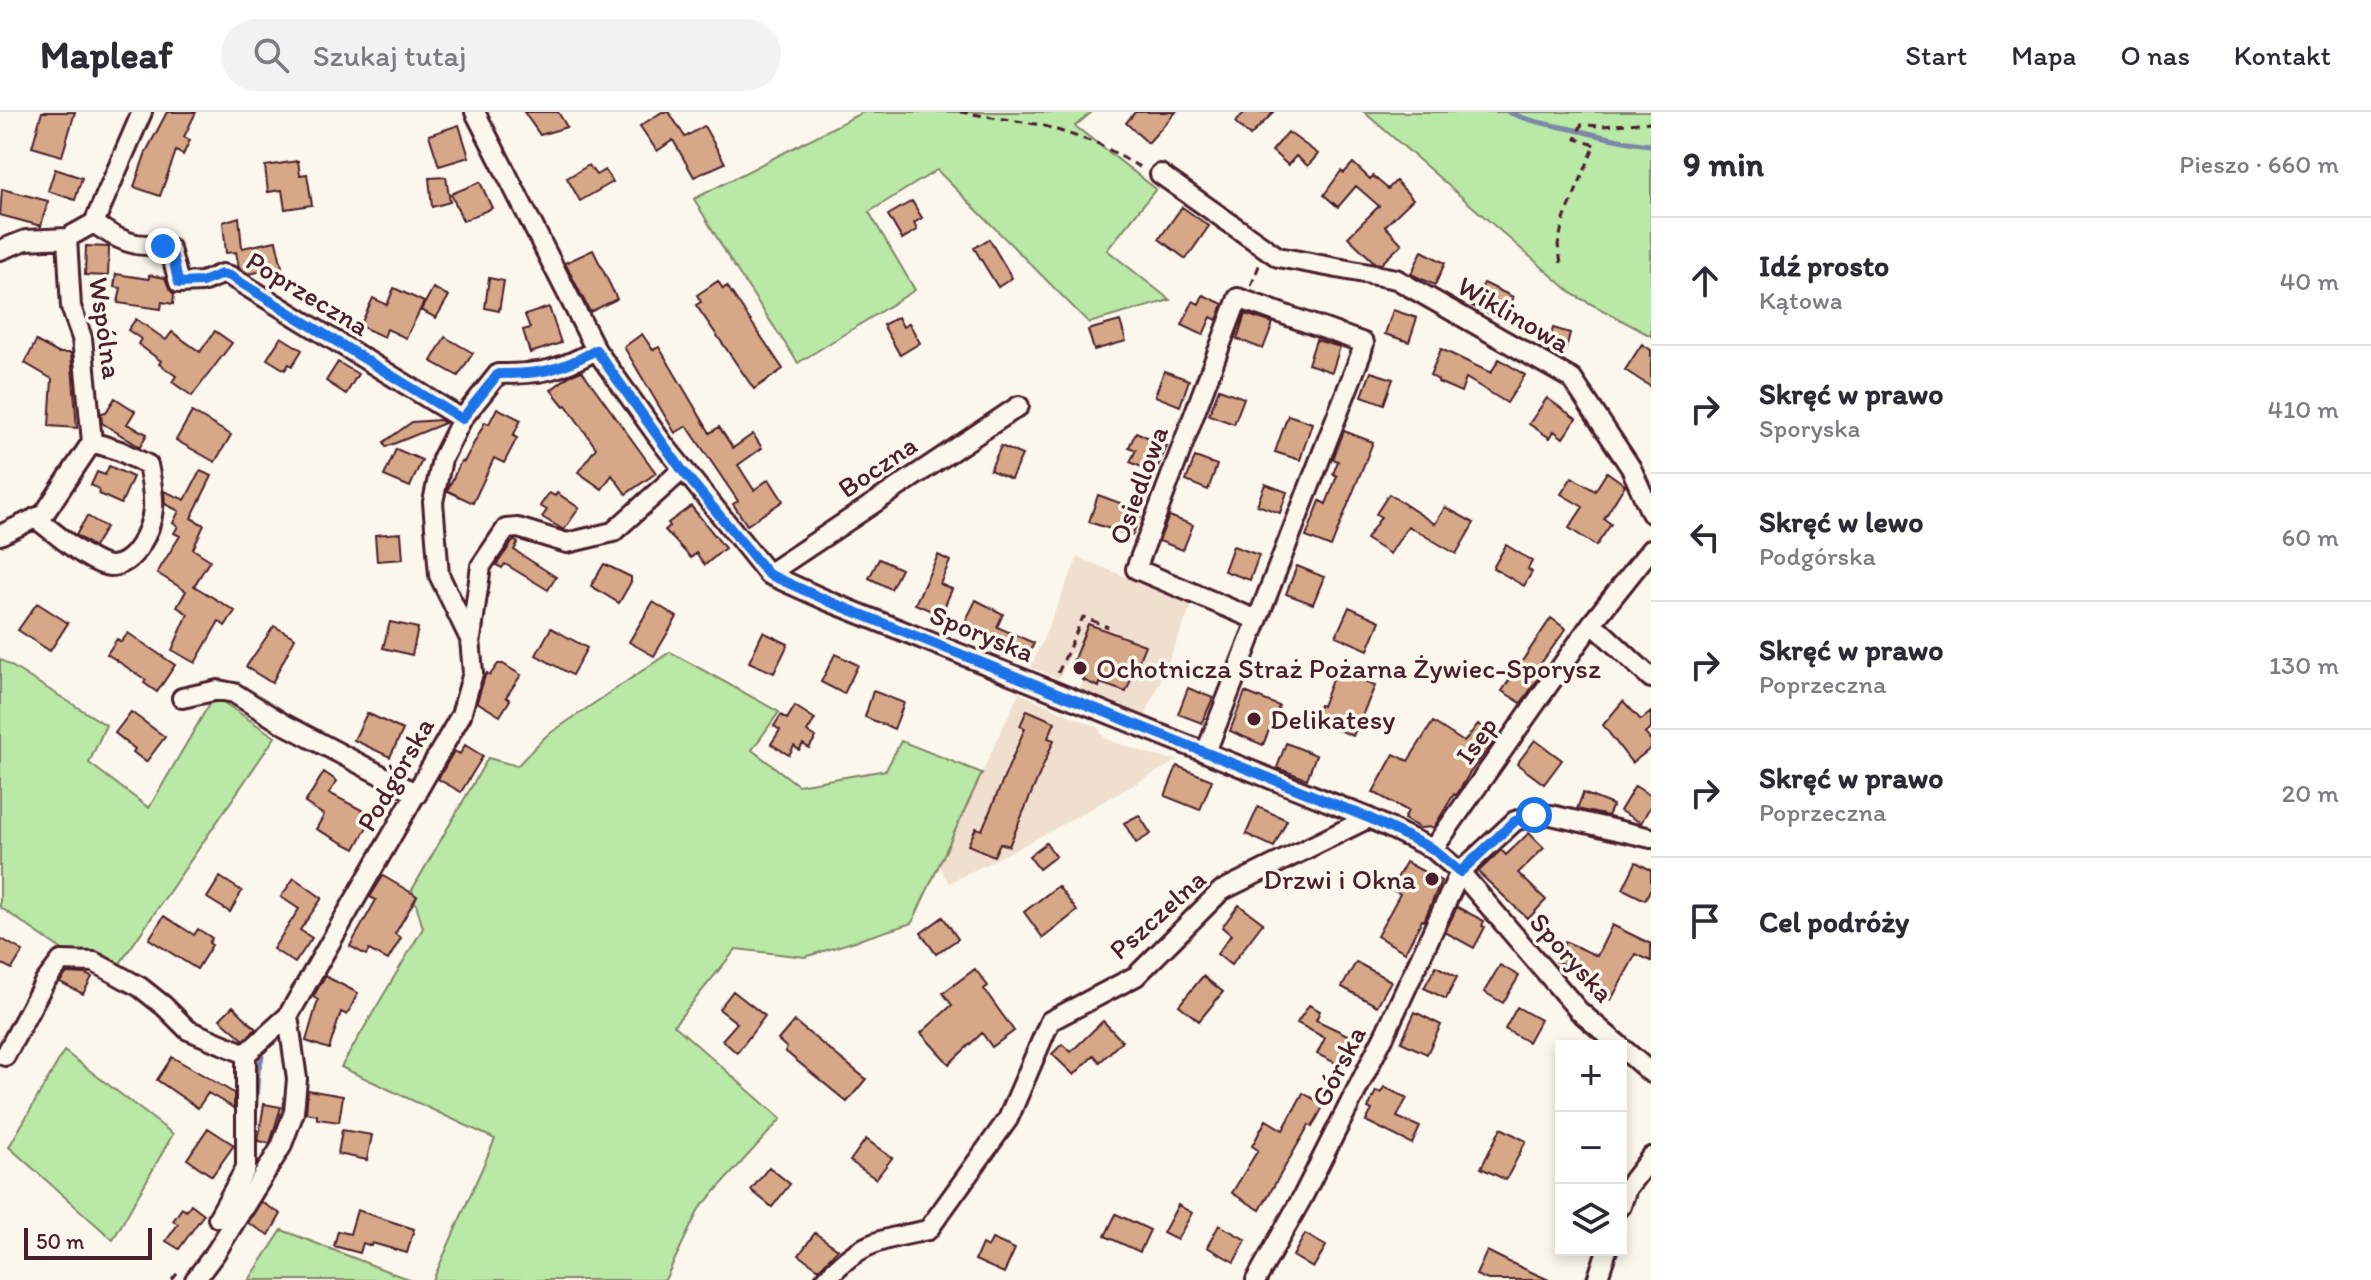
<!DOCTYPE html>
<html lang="pl">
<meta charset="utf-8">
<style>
body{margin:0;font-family:Itim,sans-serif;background:#f2f2f3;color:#2b2b33}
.controls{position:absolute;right:24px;bottom:24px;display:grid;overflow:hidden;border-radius:0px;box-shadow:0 4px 12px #0003}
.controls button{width:72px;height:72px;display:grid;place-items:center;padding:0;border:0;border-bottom:2px solid #e1e1e2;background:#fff;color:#2b2b33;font:40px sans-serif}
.scale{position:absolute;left:24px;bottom:20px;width:128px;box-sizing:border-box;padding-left:8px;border:4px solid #4a1f2b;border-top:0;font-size:22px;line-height:28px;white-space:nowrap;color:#4a1f2b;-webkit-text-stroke:6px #fbf7ec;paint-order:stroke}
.stop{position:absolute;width:24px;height:24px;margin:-18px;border:6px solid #1a73e8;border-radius:50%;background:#fff}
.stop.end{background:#1a73e8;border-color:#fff;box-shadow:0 2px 8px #0008}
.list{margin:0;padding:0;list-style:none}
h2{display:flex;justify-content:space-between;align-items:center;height:104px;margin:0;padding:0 32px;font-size:34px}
h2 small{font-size:26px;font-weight:400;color:#7c7c81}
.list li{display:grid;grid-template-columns:52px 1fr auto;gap:24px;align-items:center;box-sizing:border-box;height:128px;padding:0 32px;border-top:2px solid #e1e1e2}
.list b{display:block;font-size:30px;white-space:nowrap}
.list p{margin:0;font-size:26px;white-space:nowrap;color:#7c7c81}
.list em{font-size:26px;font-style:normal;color:#7c7c81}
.icon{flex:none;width:44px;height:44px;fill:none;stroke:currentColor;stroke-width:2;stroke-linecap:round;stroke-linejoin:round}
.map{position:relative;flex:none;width:1651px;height:1168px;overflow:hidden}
header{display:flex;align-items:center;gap:48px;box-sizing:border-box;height:112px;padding:0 40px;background:#fff;border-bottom:2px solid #e1e1e2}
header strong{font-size:38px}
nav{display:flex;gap:44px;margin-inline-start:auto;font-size:28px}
.search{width:560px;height:72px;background:#f2f2f3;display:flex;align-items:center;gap:20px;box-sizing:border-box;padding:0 28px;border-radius:44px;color:#7c7c81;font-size:30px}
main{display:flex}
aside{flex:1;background:#fff}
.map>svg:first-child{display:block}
</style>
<header>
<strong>Mapleaf</strong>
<div class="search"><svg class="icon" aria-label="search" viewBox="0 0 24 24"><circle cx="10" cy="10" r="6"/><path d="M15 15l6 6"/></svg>Szukaj tutaj</div>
<nav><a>Start</a><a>Mapa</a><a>O nas</a><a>Kontakt</a></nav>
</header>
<main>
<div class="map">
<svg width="1651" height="1168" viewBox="0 0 1651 1168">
<rect width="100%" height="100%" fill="#fbf7ec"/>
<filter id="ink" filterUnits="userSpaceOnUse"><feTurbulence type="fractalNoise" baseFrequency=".0125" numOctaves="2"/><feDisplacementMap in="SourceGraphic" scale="16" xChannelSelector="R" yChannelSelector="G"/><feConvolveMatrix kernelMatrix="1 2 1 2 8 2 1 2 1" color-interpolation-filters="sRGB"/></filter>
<g filter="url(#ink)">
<path fill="#f0dfce" d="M1078 445 1192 493 1145 605 1080 577 1104 519 1088 512 1075 542 1071 541 1059 567 1031 555Z
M1019 581 1097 615 1106 627 1155 644 1178 648 1038 726 949 771 939 752Z"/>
<path fill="#b9e8a7" stroke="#828469" stroke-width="2" d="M863 0H1092L1075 14 1156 77 1107 138 1170 188 1089 211 937 58 869 100 915 178 798 251 732 151 694 87Z
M1364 0H1651V224L1574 183Z
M670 540 779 600 752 638 798 673 886 658 901 629 982 661 912 811 805 845 736 837 674 913 781 1007 699 1097 665 1168H433L495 1027 341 955 423 816 412 778 488 646 517 654 546 624Z
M0 547 106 613 89 651 149 696 214 584 275 625 108 869 0 795Z
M64 939 173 1022 113 1128 9 1035Z
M282 1118 410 1168H249Z"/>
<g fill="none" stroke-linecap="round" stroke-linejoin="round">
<path stroke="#7c86a6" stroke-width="5" d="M1508 0C1531 10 1552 13 1576 18 1602 24 1625 31 1651 33
M255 1010 258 959 262 945"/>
</g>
<path fill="#d6a888" stroke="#4a1f2b" stroke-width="2" d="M42 0H75L62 44 32 35Z
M167 0H196L184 25 190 28 183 43 176 39 160 84 134 75 146 40Z
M524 0H558L567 15 540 23Z
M662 0H669L685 25 704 14 725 51 694 65 673 28 657 39 640 14Z
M1135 0H1176L1148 31 1126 11Z
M1245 0H1274L1250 24 1235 10Z
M459 13 469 45 439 54 429 23Z
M1288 20 1318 42 1308 54 1296 44 1288 53 1272 39Z
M298 49 300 63 307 62 312 93 285 97 282 78 268 80 265 54Z
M1353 51 1370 67 1373 64 1388 77 1396 69 1413 87 1385 114 1402 132 1381 152 1375 151 1348 125 1379 94 1356 74 1338 95 1324 83 1341 59 1344 61Z
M589 53 596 63 605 58 613 70 580 89 567 66Z
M55 57 82 66 75 88 48 79Z
M446 65 450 90 432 95 429 66Z
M480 70 492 96 463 109 451 82Z
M2 77 48 89 41 114 0 103Z
M912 89 922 106 914 111 917 118 902 127 888 103Z
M1182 95 1209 114 1186 147 1159 127Z
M239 105 242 136 276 129 282 155 249 162 239 156 236 140 226 141 223 110Z
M989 127 1012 166 998 175 974 136Z
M86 134 109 135 108 164 85 163Z
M593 138 617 187 590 200 565 151Z
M1422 139 1445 151 1435 173 1411 162Z
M116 162 149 167V163L165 166 170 178 174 182 173 192 162 190 161 197 118 191 121 176 114 175Z
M489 166 504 169 499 199 485 196Z
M718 169 723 177 727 174 783 257 754 277 696 193 701 190 697 183Z
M1484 171 1513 185 1506 199 1500 196 1496 205 1472 194Z
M394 176 424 190 406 226 387 217 384 225 360 214 373 186 387 193Z
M433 176 449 184 436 206 421 198Z
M1203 183 1223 192 1217 208 1211 205 1203 223 1182 213 1193 189 1199 192Z
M549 195 561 231 530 241 523 218 530 216 525 203Z
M1393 198 1417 206 1409 230 1385 222Z
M1245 202 1273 211 1263 237 1237 227Z
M898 205 903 215 909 211 920 231 900 243 883 213Z
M136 207 166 228 172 220 200 240 215 219 232 231 192 284 172 270 176 264 159 252 161 249 138 232 141 227 128 218Z
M1120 209 1126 229 1094 238 1088 218Z
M1553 216 1570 221 1563 248 1547 239Z
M642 222 653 238 659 235 710 321 719 315 733 336 753 322 762 336 738 353 754 378 769 367 783 389 747 413 733 392 738 389 687 314 675 321 624 235Z
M281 225 302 238 292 254 289 252 285 258 267 247Z
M445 225 473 241 458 264 431 249Z
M1316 228 1340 235 1332 260 1308 252Z
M36 229 58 241H71L77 316 49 314 52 267 25 251Z
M1642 232 1651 238V275L1625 258Z
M1441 237 1491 261 1499 247 1525 263 1507 291 1466 266 1461 280 1438 270V268L1430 263Z
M338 250 358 262 346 282 326 269Z
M582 259 656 361 626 382 612 363 602 377 578 360 596 336 566 293 564 294 551 278 569 264Z
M1164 259 1189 268 1180 294 1155 284Z
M1371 260 1393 267 1384 292 1362 284Z
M1219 277 1244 286 1234 312 1209 303Z
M115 286 135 299 127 312 147 322 140 335 102 311 101 301 106 300Z
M1547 286 1576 307 1563 326 1554 319 1550 326 1529 312Z
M497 296 521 308 513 324 517 326 504 351 494 346 473 391 448 379V377L461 349 464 350 485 310 489 312Z
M192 300 231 323 215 350 176 328Z
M1288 303 1312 311 1300 348 1275 340Z
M440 308 445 311 386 335 384 330 412 310Z
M1344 319 1373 330 1331 435 1306 425 1320 389 1326 392 1337 364 1333 362 1338 349 1333 347Z
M1136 320 1167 334 1155 361 1130 350 1136 338 1129 335Z
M1001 334 1022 343 1011 367 990 358Z
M396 337 422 348 410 375 384 364Z
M1195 345 1217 353 1208 378 1186 369Z
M109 354 133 365 121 392 99 382V377L91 373 97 360 105 363Z
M200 359 212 364 191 406 204 413 193 437 210 448 194 474 235 499 225 514 219 509 195 551 172 538 188 502 177 495 186 479 157 461 180 424 174 421 178 414 173 411 179 399 165 392 164 379 185 388Z
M1607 360 1625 373 1604 407 1611 412 1596 434 1569 416 1583 395 1561 382 1572 365 1595 379Z
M1265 372 1287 380 1280 401 1257 393Z
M549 381 555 384 557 381 579 396 564 418 542 405 547 398 540 394Z
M1389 382 1435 412 1445 395 1474 411 1456 442 1408 414 1390 442 1366 427 1381 405 1376 402Z
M1098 383 1142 399 1132 424 1089 410Z
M691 394 725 436 705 453 696 441 691 446 665 418 670 414 668 411Z
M87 404 106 415 94 435 76 423Z
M1169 404 1193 413 1183 438 1159 429Z
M401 421 403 447 377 449 375 423Z
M514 428 518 431 514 438 556 465 548 478 505 452 502 456 496 453Z
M1506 433 1532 449 1528 457 1532 460 1524 474 1493 456Z
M1233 434 1259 443 1250 468 1224 459Z
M938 443 950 449 940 472 952 477 941 503 915 492Z
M879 447 901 457 891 477 869 466Z
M604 452 631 465V470L619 491 591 474Z
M1297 454 1324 465 1313 492 1286 482Z
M976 488 1003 502 997 515 1034 531 1028 545 964 512Z
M653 490 677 505 654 544 629 530Z
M37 491 68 511 50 539 18 518Z
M1349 495 1380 509 1368 538 1336 524Z
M1551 506 1566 517 1534 561 1540 564 1521 591 1502 579Z
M390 510 418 516 412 543 383 536Z
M1088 512 1145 533 1126 580 1100 571 1099 575 1083 568 1086 563 1070 557Z
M274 514 295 526 272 571 246 555Z
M551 516 587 536 572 563 536 543Z
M763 520 788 532 774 561 749 550Z
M128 521 175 553 157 580 144 571 146 568 107 542 117 527 121 530Z
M835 542 858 553 844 582 821 570Z
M498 552H503L521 563 506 585 510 588 500 604 477 590 485 564 487 561 490 563Z
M1335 560 1375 574 1353 624 1314 608 1319 593 1322 594Z
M1188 576 1213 586 1202 611 1178 602Z
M873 579 904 591 894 617 865 605Z
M1245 580 1279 594 1263 633 1230 619Z
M1623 589 1641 608 1651 600V617L1645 621 1651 629V636L1632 651 1603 613Z
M795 594 815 607 807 620 816 625 809 636 803 632 799 638 794 634 789 643 771 632 780 618 774 614 781 603 787 607Z
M1027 598 1055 610 1048 626 1054 628 1009 734 1000 731 994 744 968 733 976 716 982 718 1025 616 1020 614Z
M131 600 165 625 146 650 133 640 135 637 115 621Z
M367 601 403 618 390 645 354 628Z
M1433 610 1464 630 1478 612 1496 626 1469 662 1456 684 1454 682 1434 715 1420 716 1404 707 1408 699 1373 680 1394 642 1408 649Z
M1535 628 1562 648 1544 672 1517 652Z
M1286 631 1316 643 1307 667 1277 656Z
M465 633 483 644 461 680 438 667 454 639 460 642Z
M1177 654 1212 668 1200 698 1165 684Z
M324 660 337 669 329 681 373 704 355 737 316 717 324 703 305 691Z
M1635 674 1651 684V693L1641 711 1620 699Z
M1583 681 1613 693 1608 704 1577 697Z
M1258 695 1287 708 1274 735 1246 722Z
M1139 703 1151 722 1136 731 1124 711Z
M1529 721 1544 736 1518 761 1546 788 1528 807 1478 760 1501 738 1506 743Z
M1046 731 1056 744 1039 757 1029 744Z
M1406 750 1441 769 1424 809 1422 808 1405 840 1377 824 1400 782 1391 777Z
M1636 750 1651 758V776L1645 788 1623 777Z
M383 764 417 784 395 822 401 826 388 848 369 838 366 843 350 834 376 788 370 785Z
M220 765 242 779 230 800 207 786Z
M294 766 322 786 300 818 312 826 295 851 273 837 299 797 281 785Z
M1058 774 1077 799 1043 826 1024 800Z
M1239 793 1263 811 1231 853 1217 842 1231 823 1222 815Z
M1457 795 1484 809 1482 814 1485 815 1474 836 1445 820Z
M164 804 194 823 198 817 212 826 209 831 212 833 197 857 149 827Z
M943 805 958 827 936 842 921 821Z
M1612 813 1651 832V849L1636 842 1611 888 1582 873 1587 864 1556 849 1565 829 1597 844Z
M0 826 23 839 12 857 0 851Z
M1356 850 1391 869 1377 894 1342 875Z
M1500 853 1519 864 1503 891 1484 880Z
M1436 854 1457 865 1446 887 1424 876Z
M975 857 988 874 984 877 1014 919 992 935 982 921 949 952 921 921 952 893 943 881Z
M67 861 85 862 92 865 83 882 60 870Z
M325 864 358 881 347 903 341 900 329 937 306 929 318 888 313 885Z
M1203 864 1223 880 1199 909 1179 893Z
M733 879 765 904 737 941 722 928 737 911 719 897Z
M1309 893 1320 899 1316 908 1358 928 1344 955 1317 942 1325 926 1297 911Z
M233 894 256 917 244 928 220 907Z
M1517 895 1540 908 1528 930 1505 917Z
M1415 900 1441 913 1427 942 1401 930Z
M794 909 866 967 847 990 785 939 787 936 778 928Z
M1103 909 1122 929 1100 950 1094 943 1074 963 1052 942 1062 932 1071 940Z
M172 945 234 981V996L208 981 198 996 157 968Z
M1384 975 1407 986 1397 1005 1420 1015 1412 1032 1366 1009 1372 998 1368 996 1376 979 1381 981Z
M308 978 343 984 339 1010 317 1007V1003L306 1001Z
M1303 981 1324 993 1312 1015 1309 1013 1260 1098 1232 1081 1258 1038 1252 1034 1266 1008 1283 1018Z
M264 992 281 995 270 1031 258 1029Z
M208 1016 234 1033 212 1064 187 1047Z
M1501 1016 1526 1029 1506 1068 1481 1056Z
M342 1018 372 1023 367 1048 338 1042Z
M866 1027 892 1046 876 1067 850 1049Z
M769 1055 790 1072 772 1095 751 1078Z
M261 1090 281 1102 269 1123 248 1111Z
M191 1092 204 1102 179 1137 166 1129 178 1112 173 1109 182 1096 186 1099Z
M1178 1093 1192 1101 1177 1128 1163 1121Z
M357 1098 414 1117 407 1141 372 1131 371 1134 363 1131 360 1141 334 1134 338 1119 350 1122Z
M1116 1102 1150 1118 1140 1140 1105 1124Z
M1219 1113 1246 1128 1234 1150 1207 1135Z
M815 1121 838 1137 819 1157 799 1143Z
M1305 1122 1326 1134 1313 1156 1293 1144Z
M992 1127 1015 1137 1004 1161 975 1148 982 1132 988 1135Z
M1487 1139 1507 1149 1549 1168H1488L1476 1163Z"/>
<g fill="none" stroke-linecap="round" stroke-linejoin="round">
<defs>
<path id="minor" d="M475 0 596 238 664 333 768 462 828 489 1369 706 1433 737 1460 760 1579 899 1620 934
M1160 62 1278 145 1396 167 1572 267 1631 356 1651 401
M94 111C106 120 121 129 136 132 148 134 159 132 170 137L179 171 202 170 222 162 230 164 462 307
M0 138 26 128 67 126
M35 406C52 418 90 453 110 454 135 454 151 418 153 397 154 384 151 367 148 353L120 339 92 330
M0 423 44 402 92 330 82 226 71 195 67 126 94 111 142 0
M768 462 1019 294
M1592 511 1651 566
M471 526 481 454 506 417 518 416 567 431 613 420 682 358
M182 586 218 578 234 581 282 611 417 682
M1206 640 1361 242 1364 231 1238 186 1136 457 1257 508
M1433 737 1592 511 1651 437
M1621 935 1651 961
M5 944 44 871 61 849 94 850 140 875 164 894 188 918 246 942 288 904
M1621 1094 1627 1076 1651 1045
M218 1106 246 1056V942
M195 1168 216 1140 281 1035 294 1000 297 967 288 904 461 603 473 561 470 527 439 463 433 390 442 347 462 307 498 262C540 262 559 259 596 238
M825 1168C861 1129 878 1129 928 1118L1008 1007 1050 909 1136 864 1221 779 1369 706
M1256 1168 1302 1086 1386 920 1460 760 1515 709 1534 703H1551L1651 726
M1597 1168 1607 1138"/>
</defs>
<use href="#minor" stroke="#4a1f2b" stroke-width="24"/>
<path stroke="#4a1f2b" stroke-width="3" stroke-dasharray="8 6" stroke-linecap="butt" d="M960 0 1042 13 1099 32 1145 58
M1561 151 1558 133 1563 110 1595 33 1576 27 1581 13 1603 14 1651 10
M1251 174 1260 151
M1058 561 1083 505 1108 515
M172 1168 180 1158"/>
<use href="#minor" stroke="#fbf7ec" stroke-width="18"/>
</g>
</g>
<g fill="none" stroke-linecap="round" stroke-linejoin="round" filter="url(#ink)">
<path stroke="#1a73e8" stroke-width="10" d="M163 134C178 141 173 158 179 171L202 170 222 162 230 164 462 307 498 262C540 262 559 259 596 238L682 358 768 462 828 489 1369 706 1433 737 1460 760 1515 709 1534 703"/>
</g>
<g fill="#4a1f2b" stroke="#fbf7ec" stroke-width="3">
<circle cx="1080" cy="556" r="8"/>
<circle cx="1254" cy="607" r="8"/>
<circle cx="1432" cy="767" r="8"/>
</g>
<g text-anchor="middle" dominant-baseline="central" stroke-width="7" stroke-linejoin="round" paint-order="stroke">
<g font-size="28" fill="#4a1f2b" stroke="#fbf7ec">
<text transform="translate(308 181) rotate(31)">Poprzeczna</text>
<text transform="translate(1514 202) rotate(30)">Wiklinowa</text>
<text transform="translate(106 216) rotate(82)">Wspólna</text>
<text transform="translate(877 354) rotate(-34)">Boczna</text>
<text transform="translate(1138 373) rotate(-70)">Osiedlowa</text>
<text transform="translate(982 521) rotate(22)">Sporyska</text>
<text transform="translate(1476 628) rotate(-55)">Isep</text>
<text transform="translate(395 662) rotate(-60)">Podgórska</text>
<text transform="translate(1157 802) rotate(-42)">Pszczelna</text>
<text transform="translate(1572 845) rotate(48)">Sporyska</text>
<text transform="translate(1338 954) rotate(-63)">Górska</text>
</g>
<g font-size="28" fill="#4a1f2b" stroke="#fbf7ec" text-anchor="start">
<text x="1096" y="556">Ochotnicza Straż Pożarna Żywiec-Sporysz</text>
<text x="1270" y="607">Delikatesy</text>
<text x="1416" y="767" text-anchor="end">Drzwi i Okna</text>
</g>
</g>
</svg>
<div class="controls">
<button>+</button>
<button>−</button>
<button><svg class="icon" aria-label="layers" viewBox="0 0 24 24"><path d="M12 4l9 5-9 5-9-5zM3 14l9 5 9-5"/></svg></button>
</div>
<div class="scale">50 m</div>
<div class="stop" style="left:1534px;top:703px"></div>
<div class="stop end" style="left:163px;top:134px"></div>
</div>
<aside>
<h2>9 min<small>Pieszo · 660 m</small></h2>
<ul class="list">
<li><svg class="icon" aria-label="ahead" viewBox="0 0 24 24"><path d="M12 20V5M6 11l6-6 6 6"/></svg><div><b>Idź prosto</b><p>Kątowa</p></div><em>40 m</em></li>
<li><svg class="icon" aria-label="right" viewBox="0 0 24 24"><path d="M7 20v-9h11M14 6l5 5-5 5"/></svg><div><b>Skręć w prawo</b><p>Sporyska</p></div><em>410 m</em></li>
<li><svg class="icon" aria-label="left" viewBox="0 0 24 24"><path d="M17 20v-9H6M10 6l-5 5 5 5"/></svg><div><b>Skręć w lewo</b><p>Podgórska</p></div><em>60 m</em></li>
<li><svg class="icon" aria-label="right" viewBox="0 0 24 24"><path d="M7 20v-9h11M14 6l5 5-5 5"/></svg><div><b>Skręć w prawo</b><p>Poprzeczna</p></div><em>130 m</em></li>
<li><svg class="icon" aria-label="right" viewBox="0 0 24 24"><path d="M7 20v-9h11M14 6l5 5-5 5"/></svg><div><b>Skręć w prawo</b><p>Poprzeczna</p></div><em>20 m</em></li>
<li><svg class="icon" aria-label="arrive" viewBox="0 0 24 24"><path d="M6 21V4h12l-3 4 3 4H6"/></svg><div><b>Cel podróży</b></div></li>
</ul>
</aside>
</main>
